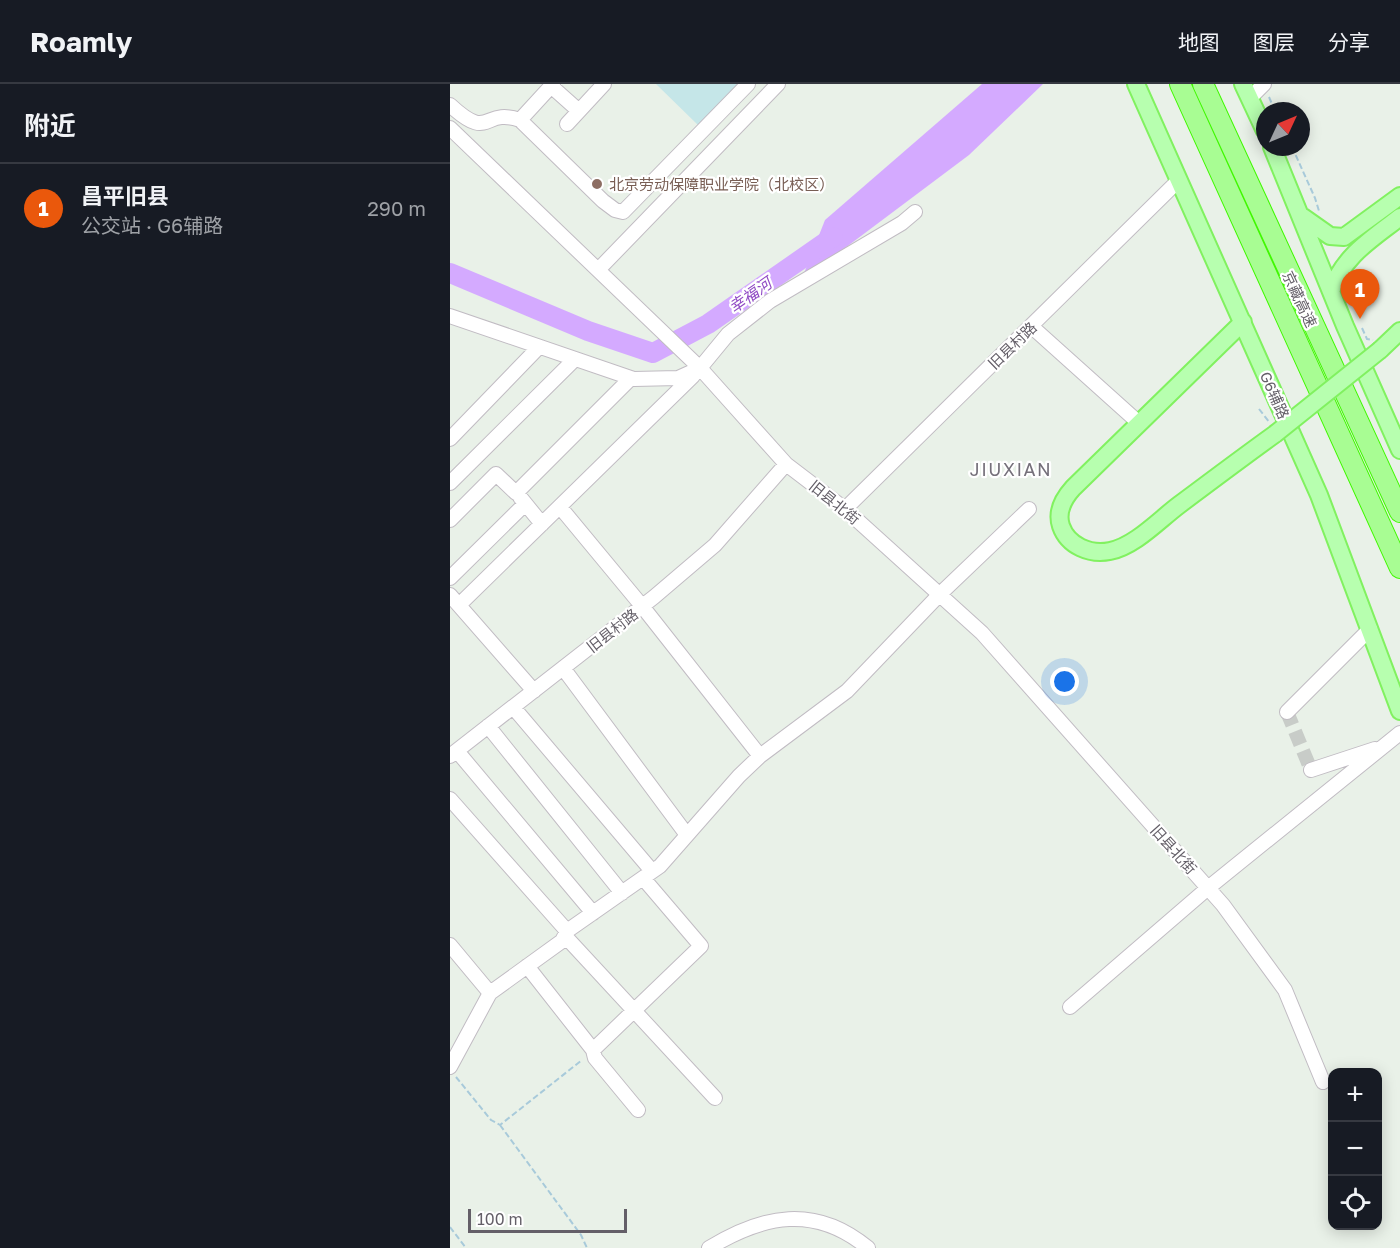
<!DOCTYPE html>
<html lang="zh">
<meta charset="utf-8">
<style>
body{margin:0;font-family:"Golos Text","Noto Sans SC",sans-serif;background:#20242c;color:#f1f3f6}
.controls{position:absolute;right:18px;bottom:18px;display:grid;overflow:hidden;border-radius:12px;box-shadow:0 3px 15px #0003}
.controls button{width:54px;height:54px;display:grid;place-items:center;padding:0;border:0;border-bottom:2px solid #363941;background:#171b24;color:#f1f3f6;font:30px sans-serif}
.compass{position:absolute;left:806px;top:18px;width:54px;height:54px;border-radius:50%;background:#171b24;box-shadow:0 3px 15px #0003;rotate:46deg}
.scale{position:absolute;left:18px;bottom:15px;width:159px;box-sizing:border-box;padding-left:6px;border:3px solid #645f68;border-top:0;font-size:16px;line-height:21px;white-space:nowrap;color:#645f68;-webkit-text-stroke:4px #fff;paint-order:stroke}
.you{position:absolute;left:615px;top:598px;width:21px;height:21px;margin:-15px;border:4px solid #fff;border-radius:50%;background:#1a73e8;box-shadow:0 0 0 9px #1a73e833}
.badge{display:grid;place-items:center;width:39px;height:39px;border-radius:50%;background:#ea580c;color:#fff;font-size:20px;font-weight:700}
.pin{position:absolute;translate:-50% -50px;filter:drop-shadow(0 2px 3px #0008)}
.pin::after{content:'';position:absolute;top:32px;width:21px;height:18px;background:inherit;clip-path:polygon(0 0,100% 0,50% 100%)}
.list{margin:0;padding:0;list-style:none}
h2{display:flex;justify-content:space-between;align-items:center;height:78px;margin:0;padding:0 24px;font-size:26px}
h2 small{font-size:20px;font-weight:400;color:#9ea1a6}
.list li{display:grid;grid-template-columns:39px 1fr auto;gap:18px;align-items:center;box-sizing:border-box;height:90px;padding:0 24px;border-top:2px solid #363941}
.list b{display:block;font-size:22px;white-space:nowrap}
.list p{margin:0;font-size:20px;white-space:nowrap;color:#9ea1a6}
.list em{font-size:20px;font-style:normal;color:#9ea1a6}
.icon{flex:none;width:33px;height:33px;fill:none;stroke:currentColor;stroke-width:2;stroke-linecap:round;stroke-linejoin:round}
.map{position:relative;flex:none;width:950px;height:1164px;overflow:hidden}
header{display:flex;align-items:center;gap:36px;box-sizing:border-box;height:84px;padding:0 30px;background:#171b24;border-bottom:2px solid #363941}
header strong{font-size:28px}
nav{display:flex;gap:33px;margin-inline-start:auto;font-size:21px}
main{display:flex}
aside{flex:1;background:#171b24}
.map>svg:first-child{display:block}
</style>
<header>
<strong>Roamly</strong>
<nav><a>地图</a><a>图层</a><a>分享</a></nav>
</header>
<main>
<aside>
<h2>附近<small></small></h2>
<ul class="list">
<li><span class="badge">1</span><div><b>昌平旧县</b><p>公交站 · G6辅路</p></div><em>290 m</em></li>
</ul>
</aside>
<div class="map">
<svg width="950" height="1164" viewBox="0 0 950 1164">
<rect width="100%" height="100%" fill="#e9f1e8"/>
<path fill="#c5e6e8" d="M206 0H287L289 2 250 43Z"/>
<path fill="#d4aaff" d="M532 0H593L519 71 351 197 375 136Z"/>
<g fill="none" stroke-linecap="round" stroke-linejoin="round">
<path stroke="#d4aaff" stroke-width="20" d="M0 189 138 247 203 269 258 240 383 153"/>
<path stroke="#c8ccc8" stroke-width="14" stroke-dasharray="14 7" stroke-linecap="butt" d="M837 628 861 686"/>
<defs>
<path id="minor" d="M101 2 129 27
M800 14 814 0
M0 21C41 59 32 23 70 36L153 117 165 126 173 128 298 0
M70 36 103 0
M117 40 154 0
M0 44 250 284 336 380 395 425 532 549 773 821 835 906 873 998
M148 186 328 0
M0 232 184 295 228 294 250 284 278 250 320 217 452 139 465 128
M581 242 689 339
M0 355 89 263
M0 399 125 275
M70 413 92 440
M110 423 192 522 310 672
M395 425 729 96
M0 436 46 390 66 409 181 294
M0 494 75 420
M0 511 84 607
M9 521 243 292
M113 584 237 751
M63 623 202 787
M837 628 920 545
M38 642 172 809
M7 667 143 829
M0 672 204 513 265 461 336 380
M861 686 925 665
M0 715 117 847
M115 852 265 1014
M0 861 40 909
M77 882 143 966
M620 923 758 804 950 649
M0 983 40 909 112 857 117 847 210 782 289 692 310 672 397 607 490 510 579 425
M188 1026 145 974 143 966 251 862 193 794
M259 1164C313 1131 365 1120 418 1164"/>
<path id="major" d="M686 0 869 411 950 627
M793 0 815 47
M822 63 895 242 950 366
M853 133 880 152 894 153 950 112
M881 207C894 171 921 156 950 133
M793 238 623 404C614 414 606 427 611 442 618 462 640 471 660 467 685 462 709 436 729 421 761 397 793 373 825 350
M930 266 950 247"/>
<path id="highway" d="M730 0 950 484
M753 0 950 428"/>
</defs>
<use href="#minor" stroke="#c1bcc3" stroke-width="16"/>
<use href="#major" stroke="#81f160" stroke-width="20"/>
<use href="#highway" stroke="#40f801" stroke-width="22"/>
<path stroke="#a8cada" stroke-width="2" stroke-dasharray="6 3" stroke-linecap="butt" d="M819 13 825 27
M842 63 865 114 869 127
M912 244 917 255 923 256
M809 325 820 339
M6 993 41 1036 50 1041 132 976
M50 1041 131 1151 137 1164
M0 1143 16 1164"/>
<use href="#minor" stroke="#fff" stroke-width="14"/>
<use href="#major" stroke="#b7ffaf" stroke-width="16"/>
<use href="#highway" stroke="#a8fd93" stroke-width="20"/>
<defs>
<path id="major-bridge" d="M825 350 930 266"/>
</defs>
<use href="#major-bridge" stroke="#81f160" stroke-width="20" stroke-linecap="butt"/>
<use href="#major-bridge" stroke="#b7ffaf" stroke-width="16"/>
</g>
<circle fill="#8d6e63" stroke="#fff" stroke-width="2" cx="147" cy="100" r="6"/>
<g text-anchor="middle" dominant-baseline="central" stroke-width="4.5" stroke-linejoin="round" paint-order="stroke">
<g font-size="15" fill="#785e54" stroke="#fff" text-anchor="start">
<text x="159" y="100">北京劳动保障职业学院（北校区）</text>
</g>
<g font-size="15" fill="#645f68" stroke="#fff">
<text transform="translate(850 215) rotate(65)">京藏高速</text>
<text transform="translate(562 261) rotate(-44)">旧县村路</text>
<text transform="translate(825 311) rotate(66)">G6辅路</text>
<text transform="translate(385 418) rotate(39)">旧县北街</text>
<text transform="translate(162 546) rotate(-38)">旧县村路</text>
<text transform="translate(724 765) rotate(48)">旧县北街</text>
</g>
<g font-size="16" font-style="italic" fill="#904ac4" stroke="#fff">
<text transform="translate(300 211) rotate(-35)">幸福河</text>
</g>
<g font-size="18" letter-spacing="1.5" fill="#75707a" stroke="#fff">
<text x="561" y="385">JIUXIAN</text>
</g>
</g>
</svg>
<div class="controls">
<button>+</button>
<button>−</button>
<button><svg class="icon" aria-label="locate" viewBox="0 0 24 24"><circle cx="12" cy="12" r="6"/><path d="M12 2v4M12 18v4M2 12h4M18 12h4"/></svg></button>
</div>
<svg class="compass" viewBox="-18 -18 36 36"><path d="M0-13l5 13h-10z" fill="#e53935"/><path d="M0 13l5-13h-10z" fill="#9ea1a6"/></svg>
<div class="scale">100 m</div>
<div class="you"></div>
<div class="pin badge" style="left:910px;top:235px">1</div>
</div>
</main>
